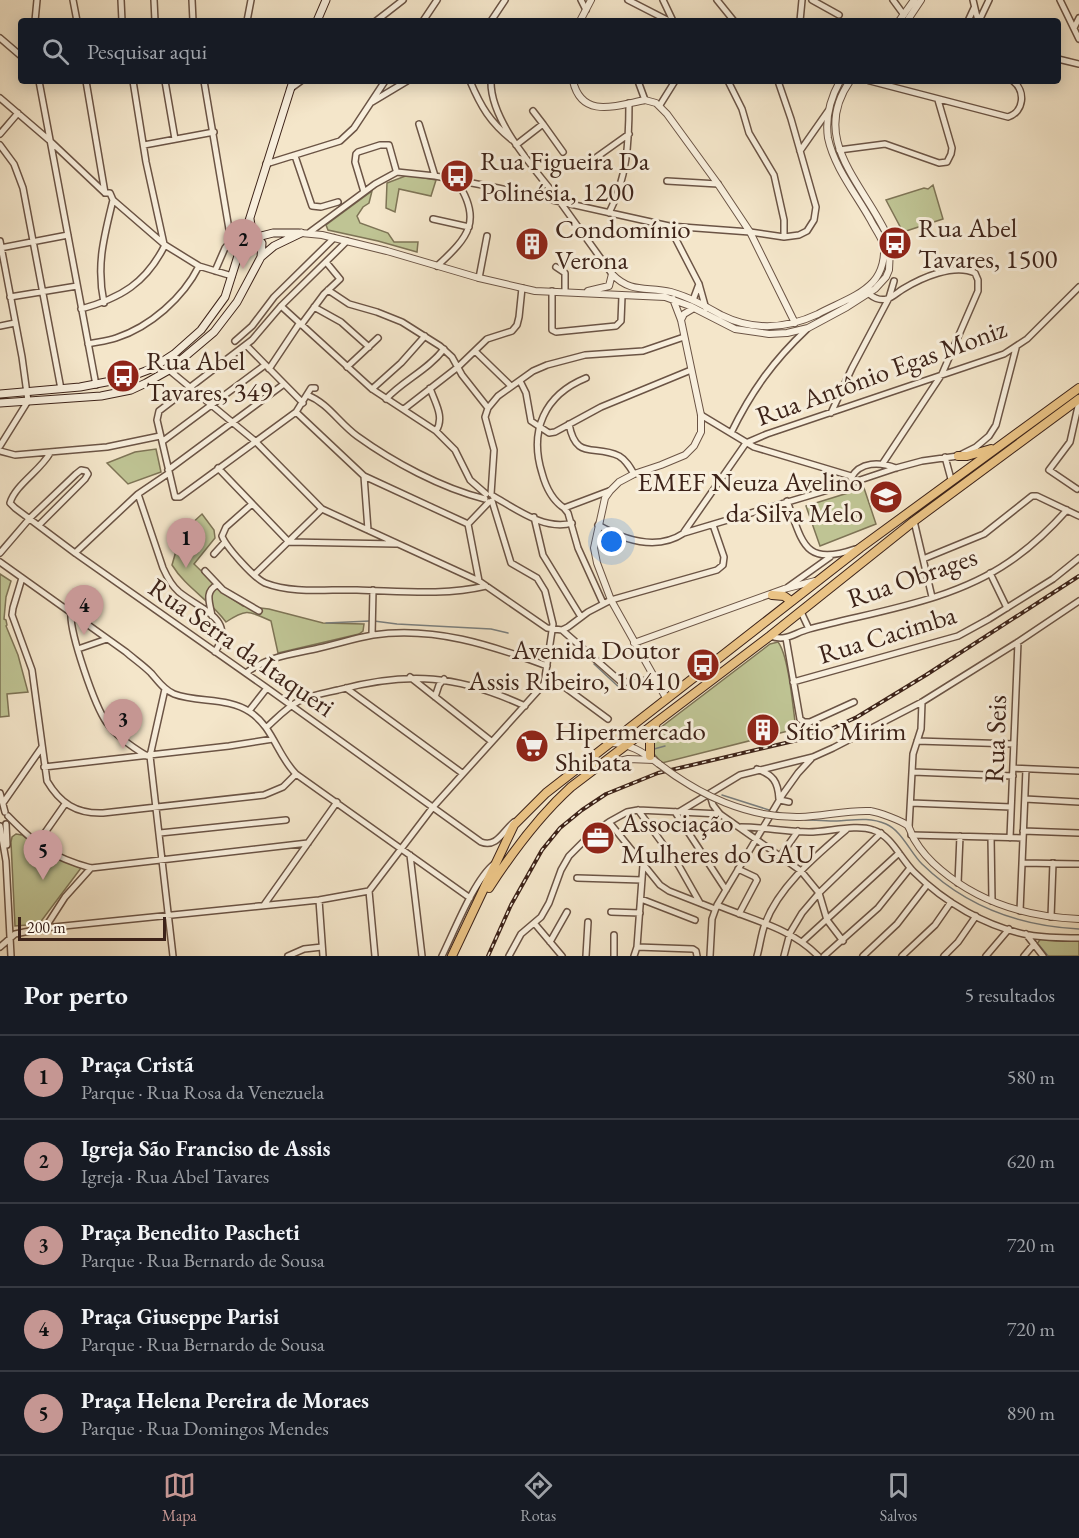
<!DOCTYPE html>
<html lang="pt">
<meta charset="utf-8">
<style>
body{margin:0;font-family:"EB Garamond",serif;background:#242831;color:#f1f3f6}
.scale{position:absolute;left:18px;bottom:15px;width:148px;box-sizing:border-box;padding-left:6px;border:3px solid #3d2319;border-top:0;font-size:16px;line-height:21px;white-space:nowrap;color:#3d2319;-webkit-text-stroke:4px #f8efdd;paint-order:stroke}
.you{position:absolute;left:612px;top:542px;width:21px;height:21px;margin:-15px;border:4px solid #fff;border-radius:50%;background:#1a73e8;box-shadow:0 0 0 9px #1a73e833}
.badge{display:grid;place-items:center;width:39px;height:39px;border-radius:50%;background:#c59692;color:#111;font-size:20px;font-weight:700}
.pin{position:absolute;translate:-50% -50px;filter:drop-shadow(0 2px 3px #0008)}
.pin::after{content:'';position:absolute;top:32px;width:21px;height:18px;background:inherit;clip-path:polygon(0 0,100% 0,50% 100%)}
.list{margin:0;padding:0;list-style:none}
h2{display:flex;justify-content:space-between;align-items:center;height:78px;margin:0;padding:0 24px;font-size:26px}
h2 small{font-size:20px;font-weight:400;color:#9ea1a6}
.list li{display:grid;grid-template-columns:39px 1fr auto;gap:18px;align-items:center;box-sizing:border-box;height:84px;padding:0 24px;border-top:2px solid #363941}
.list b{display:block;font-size:22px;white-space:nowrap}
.list p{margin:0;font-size:20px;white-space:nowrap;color:#9ea1a6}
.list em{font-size:20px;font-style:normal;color:#9ea1a6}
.icon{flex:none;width:33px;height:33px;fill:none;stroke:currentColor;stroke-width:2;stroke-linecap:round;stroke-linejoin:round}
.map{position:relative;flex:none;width:1079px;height:956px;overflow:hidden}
.search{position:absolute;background:#171b24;box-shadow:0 3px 15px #0003;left:18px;right:18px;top:18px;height:66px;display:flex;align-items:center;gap:15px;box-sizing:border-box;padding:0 21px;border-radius:6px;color:#9ea1a6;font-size:22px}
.sheet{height:498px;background:#171b24}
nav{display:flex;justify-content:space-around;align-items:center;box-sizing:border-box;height:84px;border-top:2px solid #363941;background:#171b24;font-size:16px;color:#9ea1a6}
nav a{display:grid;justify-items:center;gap:3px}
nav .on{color:#c59692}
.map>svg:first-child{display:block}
</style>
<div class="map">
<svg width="1079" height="956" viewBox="0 0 1079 956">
<rect width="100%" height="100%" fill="#f4e6ca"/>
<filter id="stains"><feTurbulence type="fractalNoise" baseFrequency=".00333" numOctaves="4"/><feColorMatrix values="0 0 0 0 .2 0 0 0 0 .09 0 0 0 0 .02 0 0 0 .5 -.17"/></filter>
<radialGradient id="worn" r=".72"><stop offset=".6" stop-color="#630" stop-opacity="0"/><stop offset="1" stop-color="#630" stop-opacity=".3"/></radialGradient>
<path fill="#bfc494" stroke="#7e7456" stroke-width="1.5" d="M408 175 436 180 431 196 399 189 395 212 386 208 387 183Z
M933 185 943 219 903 232 886 200 924 188 928 189Z
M372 191 369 203 363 207 357 216 360 223 388 233 394 242H418L417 252 378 241 328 230 326 225Z
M156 449 161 472 128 484 107 463 135 452Z
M864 488 876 524 820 546 806 506Z
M202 514 214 530 215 538 194 564 226 595 243 606 269 609 323 623 364 624 363 631 359 634 278 653 271 621C249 611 247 608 226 622 210 600 186 588 172 565L176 551 184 553 192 541 189 526Z
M0 574 11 581 6 597 4 619 6 620 7 625 6 626 18 655 28 692 7 694 9 716 0 717Z
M778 642C789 656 793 709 796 729L662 763 654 754 649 745 656 731 770 644Z
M16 834 22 835 47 854 81 868 39 924 15 926 11 842 12 837Z
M1041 938 1079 941V956H1047L1037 944Z"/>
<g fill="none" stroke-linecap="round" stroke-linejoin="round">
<path stroke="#7a7f7e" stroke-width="1.5" d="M374 621 397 624 491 629 508 633
M326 623 370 621
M594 664 623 691
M654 749 665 746
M722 795 769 810
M777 812 783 814
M805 820C816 820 826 821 837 821 855 820 869 817 886 824 902 831 910 852 922 864 965 906 1020 926 1079 929
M1039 945 1048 956"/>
<defs>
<path id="minor" d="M73 0 77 21
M121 0 122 21
M154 0 155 21
M192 0 193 21
M581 0 586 10
M628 0 669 21
M663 0 673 21
M717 0 734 21
M812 0 839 15
M893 0 904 15
M973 0 978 21
M1060 0 1079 39
M35 21 37 0
M247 21 251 0
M376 21 403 0
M423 21 437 0
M491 21 505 0
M800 21 802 0
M968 21 974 8
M979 21 989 0
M1074 28 1079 18
M0 38 21 56
M1058 59 1079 64
M39 81 96 385
M86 81 105 193
M133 81 146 162 164 244
M165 81 175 139
M204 81 231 241
M470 81C481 107 490 122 512 140
M491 81C490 121 535 169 558 199 576 224 594 249 612 274
M638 81 645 100
M728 81 742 109 749 133 774 175 784 220V237
M870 81 1008 117C1024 112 1026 91 1013 81
M290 89 301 81
M0 98 49 140 105 193H110L113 200 165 245 199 266 232 276
M372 102 407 81
M660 105 675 81
M533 111 543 124
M419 124 435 176
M0 134 18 113
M0 145 14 164 23 188 61 389
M144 145 214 132
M516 145 543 124 563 152
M839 150 885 144 939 163 947 162 951 154 952 148 938 100
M800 151 828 111
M295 156 312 206 321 207 338 202
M266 164 340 141 354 128 385 81
M587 164 629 134
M667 181 718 184
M364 192 355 162 356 154 358 152 380 145H389L396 170
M609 213C627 178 629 143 629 103
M433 219 469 227
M669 226 699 284 706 309
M310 232 375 184 397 172 435 176 498 188 669 226 750 232 784 237 799 235 807 231 814 220 816 207 791 119 778 81
M0 241 22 357 28 401 0 446
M0 248 68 235
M437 266C469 237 483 220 456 180
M556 267 565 273V292
M215 271 225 248 231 241H242
M479 278 487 236
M328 290 349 304 377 312 402 322 440 346 452 357 462 375 488 408
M552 291V330L556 332 616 326 621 321 622 296
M869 294C874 298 880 301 887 299 892 298 898 292 903 289 921 278 954 263 975 273L978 280V291L942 374 883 463
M10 297 77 286
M693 300 699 284
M104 303C96 265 104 237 113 200
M281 306 372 389 436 431 455 450 470 480 486 494
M314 307 341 322 369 347
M81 309C121 298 146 283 165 245
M301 325 324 294 340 279 326 262
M0 326 15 323
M235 341 252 326 274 297 334 238
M88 344C97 342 107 341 116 338 150 327 183 298 199 266
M246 345 303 403
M475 351 511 386
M347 367 378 338
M269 369 299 324
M169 370 255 441 322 509 479 581 547 628 562 630 568 627 588 612 611 600 717 570 723 565 724 557 713 525
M586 378C544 395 529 431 542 473 546 488 552 500 564 508L609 491
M520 381 526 393 531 421 549 433 555 432 601 407 691 370
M315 388H311L296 412 180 497H175L157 420 159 411 252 340 281 306 347 241
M430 388C435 403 445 417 436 431
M372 389 401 363 425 336
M307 395C328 403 339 423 357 436 393 462 441 488 485 499
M386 399C404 380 428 370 444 349
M404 409 458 367 487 339 512 331 517 325 519 317 522 288
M296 412 364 476 468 524
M831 413 852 368 889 298 894 281
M701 415 754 447 851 476
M569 424C576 461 594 444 619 456 626 460 630 467 634 474
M731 433C751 392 773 361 807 329
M163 441 265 365
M746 443 767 434 1004 354 1027 339 1079 287
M0 451 15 455 107 447 160 436
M50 453C41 470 15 485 10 503L15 508 75 553 267 688 481 842C497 848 503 831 514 822
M945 457 951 479
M218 468 289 542 396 544
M168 470 284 384
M364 476 368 530
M851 478C860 461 880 462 896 468
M1077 489 1049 470 1070 442 1079 402
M138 494 163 568C167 577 172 586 179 592 201 610 237 619 215 652
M491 494 494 450 485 417 488 408 498 396 533 371 547 365 585 355 643 351 684 337
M493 496C516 509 545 531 572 523
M787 501C803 543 804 567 855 549
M252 504 226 527 222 536C226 547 254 578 265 583 293 594 328 589 357 590 400 591 444 596 486 586
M564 508 568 513 578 548 603 603
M534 517 543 555 581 617
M914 521 932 597
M468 524 479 581
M468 524 489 502
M598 525C624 540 657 551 684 533L848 484 896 468 922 461 958 456 976 447 989 436 996 425 1016 348
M684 532 746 443
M0 553 30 518 76 474 81 470 86 471 88 474 85 479 39 525
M75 553 138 494 169 473
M214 554 225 542
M923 559 984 534 1032 496H1037L1079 516
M0 562 126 652C134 659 143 665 151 673 158 681 164 690 174 694 198 703 228 697 250 712 273 727 277 755 296 774L470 898
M205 571 223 590 259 611
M990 573 1007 608
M254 575 322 509
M22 578 13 608 12 615 32 670 47 781C60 803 76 814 103 813L264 795 283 787 296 774
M788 587 830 557
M71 612C69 632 95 707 107 723 117 737 132 747 147 756
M801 612 809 629
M212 616C210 603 204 592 217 585
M562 630 620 681 634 683 655 678
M372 635 373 590
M770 636C786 642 794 633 809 629 876 611 951 602 1009 562 1031 547 1050 529 1067 510
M786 638 800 719 804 722H810L854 702
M78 649 107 639
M246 673C268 656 293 654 319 648 337 644 355 638 373 635 433 626 491 645 547 666
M547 674 608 719
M410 677 491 741
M793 682 958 636 989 619 1053 579 1079 558
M346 688 462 773
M165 689 150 756 173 956
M435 697 439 685 444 679
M249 711 267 688
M267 727C277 718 287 707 299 701 311 695 325 693 338 690 409 671 458 675 525 706
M917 741 1014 744
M44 767 229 746 273 739
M1013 768 1079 771
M757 769C773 775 778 781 779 799
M913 772 1013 776
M0 793 5 812
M710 795 713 805 720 814 801 871 819 893 827 920 843 941
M1025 799 1079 802
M780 800 789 802
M3 803 42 747
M911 803 1011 807
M638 810 679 866 700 903
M675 812 726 890
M680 812 720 814
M8 816C36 845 51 857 91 868L308 843
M609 822 660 885 669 891 715 909
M6 824 7 845
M0 826 6 861 11 956
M741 827C764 827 786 832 809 832 828 832 856 824 873 830 892 836 900 858 914 872 944 902 986 927 1029 935 1045 938 1062 938 1079 938
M909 827 913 754 921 729 922 702
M1023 831 1079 833
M160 833 286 820
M911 835 1023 838
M991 837 992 901
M1010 838 1018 642
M37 844 65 804
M410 855 422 956
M781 855 798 831
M1022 863 1079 864
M738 869 755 877 757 880 739 914
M577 878 642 880
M958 883 960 836
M369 891 375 956
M641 899 695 920
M319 900 323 956
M264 905 337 802
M717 905C752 920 791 928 818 956
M1020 911 1026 769
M611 912 640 913
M1051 917 1053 863
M535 924 562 956
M45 928 65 897 91 868
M1026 934 1043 956
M803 941 899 853
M550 942 567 912
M0 947 15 934 44 928 319 900 369 891 433 807 544 684 553 624 545 591 537 578 511 563 492 501
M637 947 693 949 696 951 697 956
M288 956 304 949 322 947
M442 956C454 932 474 880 494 864
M509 956 521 934 541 917 549 903 561 870 569 856 590 835 609 822 627 812 638 810 679 812 740 775 813 757 833 748 922 702 1018 642 1079 601
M586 956 588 922
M614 956V935
M634 956 637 947 643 865
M710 956 712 919 717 905 783 794 798 773 811 759
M757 956C760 946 761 934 765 924 779 886 817 855 847 829
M784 956 790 933 802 913 819 893 881 833
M824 956 878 908 910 868
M863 956 897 924 927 885
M902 956 935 925 951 902
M944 956 958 942 976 916
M986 956 1009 929
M1024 956 1034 944"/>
<path id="tertiary" d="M580 21 591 0
M899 21 914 0
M907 21 921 0
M573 81C582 120 618 105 645 100L656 103 667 114 718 184 750 232 795 323
M301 233 322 235 387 251 479 278 535 291 665 297 690 306 735 329 769 334 787 333 808 328 847 307 875 289 886 277 889 270 890 249 888 237C864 184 809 140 850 81
M612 274C631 294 648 286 671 292 689 297 705 306 721 315 753 331 786 329 818 314 836 304 859 297 873 282 882 272 886 256 883 243 880 235 874 227 870 219 856 194 834 167 828 138 825 117 830 99 840 81
M588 291 609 286 612 274
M681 320 684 314 694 308
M634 643 784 589 815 581
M666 698 611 600 597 563 594 548 605 498 610 491 619 482 634 474 661 465 685 455 694 446 701 432V415L681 320 673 299
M609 743C629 743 643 752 659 764
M603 765 628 759 654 760
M870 811C878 812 903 821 908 826 910 829 912 835 914 839 921 851 930 861 941 870 980 903 1029 917 1079 919"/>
<path id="secondary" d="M317 21 326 0
M250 219 252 232 262 243 261 257
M242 241 273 233H299
M0 394 80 387 127 378 151 369 174 354 201 330 225 297 293 81
M0 403 101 396 131 390 146 383 169 370 214 332 237 302 261 257 274 246 301 233"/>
<path id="primary" d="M958 456H967L991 449
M772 595 784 596 791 601
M650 756V739L656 723
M489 888C513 851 538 817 571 787L770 636 914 521 1079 399
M452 956 514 825 546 793 860 548 1079 388"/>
</defs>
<use href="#minor" stroke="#6b5445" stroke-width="8"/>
<use href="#tertiary" stroke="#6b5445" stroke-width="8"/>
<use href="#secondary" stroke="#3d2319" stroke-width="9"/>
<use href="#primary" stroke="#3d2319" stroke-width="10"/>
<use href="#minor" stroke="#f8efdd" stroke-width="5"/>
<use href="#tertiary" stroke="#f8efdd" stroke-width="6"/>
<use href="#secondary" stroke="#f8efdd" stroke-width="7"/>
<use href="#primary" stroke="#eac385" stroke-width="8"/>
<defs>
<path id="rail" d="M488 956 511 905 542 850 560 828 582 810 606 794 658 773 798 740 827 731 857 717 926 675 1079 576"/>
</defs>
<use href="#rail" stroke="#3d2319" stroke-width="4"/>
<use href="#rail" stroke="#f8efdd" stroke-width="1.5" stroke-dasharray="4.5" stroke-linecap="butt"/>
<defs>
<path id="tertiary-bridge" d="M659 764C699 795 748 818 800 817 824 816 847 810 870 811"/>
</defs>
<use href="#tertiary-bridge" stroke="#6b5445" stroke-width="8" stroke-linecap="butt"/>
<use href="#tertiary-bridge" stroke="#f8efdd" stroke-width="6"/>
</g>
<defs>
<symbol id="bus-disc" viewBox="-11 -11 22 22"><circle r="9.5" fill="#8f2418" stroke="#f8efdd"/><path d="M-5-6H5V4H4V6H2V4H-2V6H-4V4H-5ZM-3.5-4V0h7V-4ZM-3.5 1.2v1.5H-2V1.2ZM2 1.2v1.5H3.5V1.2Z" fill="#fff"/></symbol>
<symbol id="building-disc" viewBox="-11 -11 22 22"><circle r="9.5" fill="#8f2418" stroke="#f8efdd"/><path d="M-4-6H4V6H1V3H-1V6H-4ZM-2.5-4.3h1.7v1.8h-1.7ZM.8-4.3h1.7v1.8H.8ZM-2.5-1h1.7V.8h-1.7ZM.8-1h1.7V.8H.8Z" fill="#fff"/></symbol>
<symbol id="school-disc" viewBox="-11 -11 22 22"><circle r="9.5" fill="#8f2418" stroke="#f8efdd"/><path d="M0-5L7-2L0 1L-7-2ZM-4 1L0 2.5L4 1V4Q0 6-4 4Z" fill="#fff"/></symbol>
<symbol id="supermarket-disc" viewBox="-11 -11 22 22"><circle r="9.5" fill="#8f2418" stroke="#f8efdd"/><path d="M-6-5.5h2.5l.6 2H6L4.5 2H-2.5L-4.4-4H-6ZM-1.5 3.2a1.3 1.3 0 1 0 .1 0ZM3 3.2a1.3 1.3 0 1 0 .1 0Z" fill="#fff"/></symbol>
<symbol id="office-disc" viewBox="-11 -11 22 22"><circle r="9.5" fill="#8f2418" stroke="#f8efdd"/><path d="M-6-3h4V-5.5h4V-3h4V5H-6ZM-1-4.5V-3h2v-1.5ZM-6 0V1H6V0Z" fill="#fff"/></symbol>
</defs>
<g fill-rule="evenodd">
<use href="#bus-disc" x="438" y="157" width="38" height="38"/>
<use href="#bus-disc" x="876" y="224" width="38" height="38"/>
<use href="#building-disc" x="513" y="225" width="38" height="38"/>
<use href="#bus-disc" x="104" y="357" width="38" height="38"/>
<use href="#school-disc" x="867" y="478" width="38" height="38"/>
<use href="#bus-disc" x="684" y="646" width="38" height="38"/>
<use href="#building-disc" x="744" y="711" width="38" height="38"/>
<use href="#supermarket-disc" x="513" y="727" width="38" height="38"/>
<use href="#office-disc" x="579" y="819" width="38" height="38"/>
</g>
<g text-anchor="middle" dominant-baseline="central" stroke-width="6" stroke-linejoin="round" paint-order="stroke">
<g font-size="27" fill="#3d2319" stroke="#f8efdd" text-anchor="start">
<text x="480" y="160">Rua Figueira Da<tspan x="480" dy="31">Polinésia, 1200</tspan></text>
<text x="918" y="227">Rua Abel<tspan x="918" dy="31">Tavares, 1500</tspan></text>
<text x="555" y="228">Condomínio<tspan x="555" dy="31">Verona</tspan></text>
<text x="146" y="360">Rua Abel<tspan x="146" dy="31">Tavares, 349</tspan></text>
<text x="863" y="481" text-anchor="end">EMEF Neuza Avelino<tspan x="863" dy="31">da Silva Melo</tspan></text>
<text x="680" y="649" text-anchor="end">Avenida Doutor<tspan x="680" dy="31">Assis Ribeiro, 10410</tspan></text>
<text x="555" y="730">Hipermercado<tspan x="555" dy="31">Shibata</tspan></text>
<text x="786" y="730">Sítio Mirim</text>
<text x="621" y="822">Associação<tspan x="621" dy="31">Mulheres do GAU</tspan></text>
</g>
<g font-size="27" fill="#3d2319" stroke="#f8efdd">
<text transform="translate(881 372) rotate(-20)">Rua Antônio Egas Moniz</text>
<text transform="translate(912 577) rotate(-19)">Rua Obrages</text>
<text transform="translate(887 634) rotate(-17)">Rua Cacimba</text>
<text transform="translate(242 647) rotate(35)">Rua Serra da Itaqueri</text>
<text transform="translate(995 739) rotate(-88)">Rua Seis</text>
</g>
</g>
<rect width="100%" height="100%" filter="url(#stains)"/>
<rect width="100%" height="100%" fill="url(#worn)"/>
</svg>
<div class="scale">200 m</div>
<div class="you"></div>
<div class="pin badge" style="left:186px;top:568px">1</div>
<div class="pin badge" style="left:243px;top:269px">2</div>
<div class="pin badge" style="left:123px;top:749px">3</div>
<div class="pin badge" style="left:84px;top:635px">4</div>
<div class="pin badge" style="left:43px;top:880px">5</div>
<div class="search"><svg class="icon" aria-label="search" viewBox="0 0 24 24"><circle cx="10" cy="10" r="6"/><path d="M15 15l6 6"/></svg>Pesquisar aqui</div>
</div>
<section class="sheet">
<h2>Por perto<small>5 resultados</small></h2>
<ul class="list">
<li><span class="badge">1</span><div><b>Praça Cristã</b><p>Parque · Rua Rosa da Venezuela</p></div><em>580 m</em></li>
<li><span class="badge">2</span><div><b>Igreja São Franciso de Assis</b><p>Igreja · Rua Abel Tavares</p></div><em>620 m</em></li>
<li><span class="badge">3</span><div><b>Praça Benedito Pascheti</b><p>Parque · Rua Bernardo de Sousa</p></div><em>720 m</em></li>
<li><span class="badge">4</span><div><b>Praça Giuseppe Parisi</b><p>Parque · Rua Bernardo de Sousa</p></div><em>720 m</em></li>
<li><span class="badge">5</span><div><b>Praça Helena Pereira de Moraes</b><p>Parque · Rua Domingos Mendes</p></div><em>890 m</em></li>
</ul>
</section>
<nav>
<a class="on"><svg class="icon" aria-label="map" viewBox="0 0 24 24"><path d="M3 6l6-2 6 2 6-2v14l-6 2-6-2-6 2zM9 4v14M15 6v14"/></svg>Mapa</a>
<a><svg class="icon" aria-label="directions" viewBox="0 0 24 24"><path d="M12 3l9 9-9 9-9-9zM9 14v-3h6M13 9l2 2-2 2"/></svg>Rotas</a>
<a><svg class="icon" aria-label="saved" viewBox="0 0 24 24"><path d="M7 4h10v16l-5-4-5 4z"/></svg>Salvos</a>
</nav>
